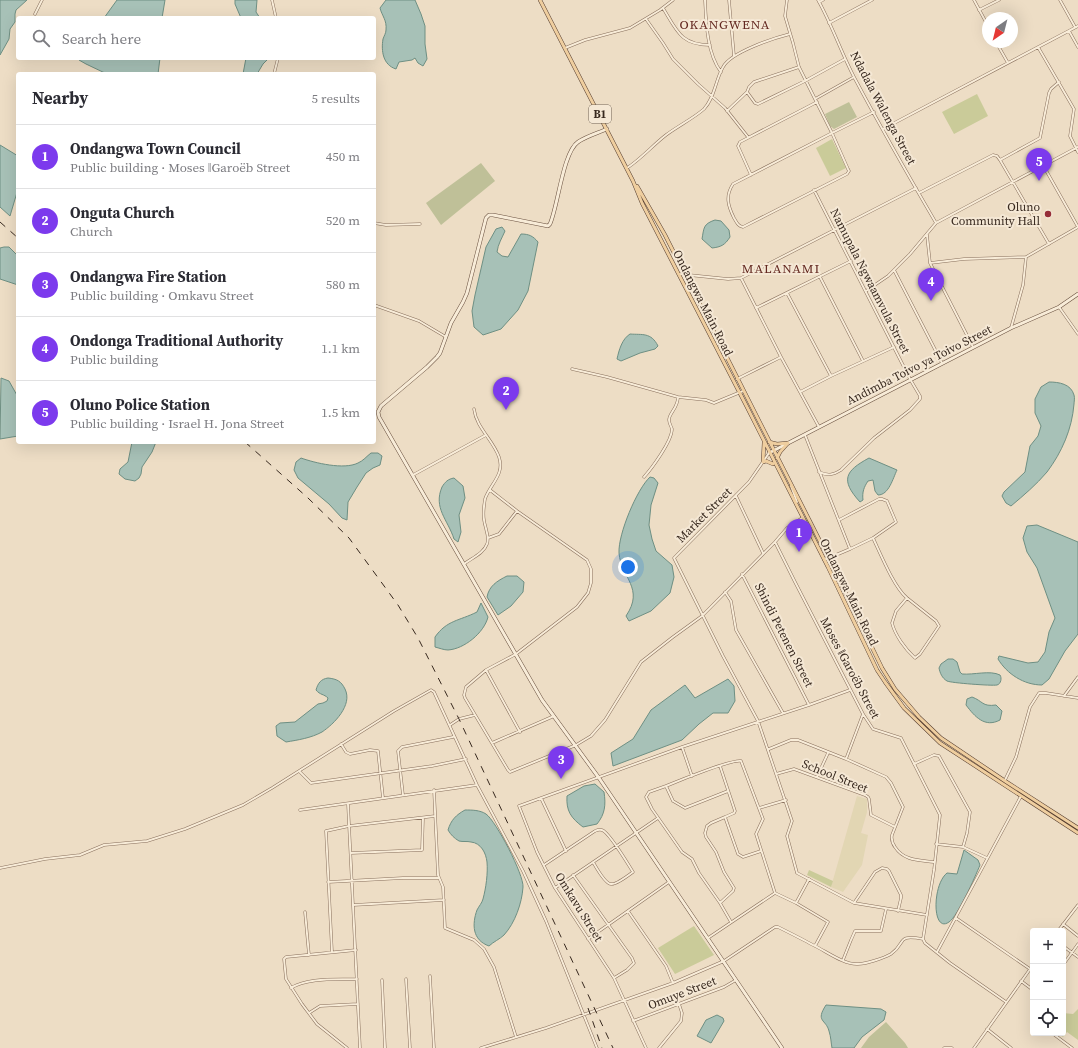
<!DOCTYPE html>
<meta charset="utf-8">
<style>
body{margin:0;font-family:"Source Serif 4",serif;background:#f7f7f7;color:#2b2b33}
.controls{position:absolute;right:12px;bottom:12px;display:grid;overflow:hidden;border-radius:4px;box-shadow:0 4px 16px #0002}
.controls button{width:36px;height:36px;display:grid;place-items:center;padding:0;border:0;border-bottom:1px solid #e1e1e2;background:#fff;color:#2b2b33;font:20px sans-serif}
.compass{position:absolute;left:982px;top:12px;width:36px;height:36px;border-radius:50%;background:#fff;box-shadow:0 4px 16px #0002;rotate:215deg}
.you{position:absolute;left:628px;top:567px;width:14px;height:14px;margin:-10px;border:3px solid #fff;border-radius:50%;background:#1a73e8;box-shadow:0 0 0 6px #1a73e833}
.badge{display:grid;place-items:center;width:26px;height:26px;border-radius:50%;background:#7c3aed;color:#fff;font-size:13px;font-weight:700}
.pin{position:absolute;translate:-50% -33px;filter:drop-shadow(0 1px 2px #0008)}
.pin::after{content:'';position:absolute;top:21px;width:14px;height:12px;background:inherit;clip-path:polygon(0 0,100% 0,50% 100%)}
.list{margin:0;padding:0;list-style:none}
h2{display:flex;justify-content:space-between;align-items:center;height:52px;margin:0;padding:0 16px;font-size:17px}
h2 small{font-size:13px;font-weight:400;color:#7c7c81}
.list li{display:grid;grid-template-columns:26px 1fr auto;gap:12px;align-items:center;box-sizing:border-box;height:64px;padding:0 16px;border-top:1px solid #e1e1e2}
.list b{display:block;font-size:15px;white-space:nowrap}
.list p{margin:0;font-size:13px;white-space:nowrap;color:#7c7c81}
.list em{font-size:13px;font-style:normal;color:#7c7c81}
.icon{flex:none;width:22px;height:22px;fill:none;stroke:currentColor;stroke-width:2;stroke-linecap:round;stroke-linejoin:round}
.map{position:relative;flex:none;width:1078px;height:1048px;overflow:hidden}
.search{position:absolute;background:#fff;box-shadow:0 4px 16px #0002;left:16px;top:16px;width:360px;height:44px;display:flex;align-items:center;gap:10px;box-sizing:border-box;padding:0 14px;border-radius:4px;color:#7c7c81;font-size:15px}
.panel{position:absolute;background:#fff;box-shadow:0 4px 16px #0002;left:16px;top:72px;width:360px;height:372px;border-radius:4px}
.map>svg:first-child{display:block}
</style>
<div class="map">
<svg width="1078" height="1048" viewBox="0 0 1078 1048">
<rect width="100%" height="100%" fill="#edddc5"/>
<path fill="#e2d6b3" d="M857 796 867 799V812L861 833 868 835 862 865 843 892 831 887Z"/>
<path fill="#cacb99" d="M977 94 988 116 954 134 942 112Z
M832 139 846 168 830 176 816 148Z
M809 870 833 881 831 887 807 875Z
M694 926 714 955 675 974 658 948Z
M1078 1009V1040L1067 1032 1063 1037 1057 1033H1063V1013L1073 1014Z"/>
<path fill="#bfc098" d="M849 102 857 117 834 129 830 126 825 114Z
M481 163 495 181 441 225 426 203Z
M886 1022 905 1043 908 1048H861L869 1037Z"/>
<path fill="#a7c1b7" stroke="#6e8f83" d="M0 0H27L16 10 15 14V22L10 29 9 39 0 55Z
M117 0H165L162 18H104Z
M235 0H257L256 12 260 18H241L235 4Z
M386 0H415L421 14 425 26V44L427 59 423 66 418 63 415 58 412 60 399 62 396 69C383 65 381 51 383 39 384 36 386 33 386 30 387 20 382 16 380 8Z
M78 58H160L158 74H107L86 64 79 60Z
M246 58H269L263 64 257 74H243Z
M0 145 18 156V189L10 216 0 207Z
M715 220 721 221 729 230 730 237C725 245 721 247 712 248L702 239C704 228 703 224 715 220Z
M502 227 505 231C502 238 498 244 497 252L502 256 508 257 521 234C529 234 533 236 538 242L528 291 518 310 501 329 483 335 474 327 472 311 475 295 486 247 496 229Z
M4 247H9L18 256V285L0 279V248Z
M630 334C642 335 651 332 658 346L655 349 640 353 621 361 617 359C619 350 622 339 630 334Z
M1 378 9 381 18 397V436L0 439Z
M1049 382C1059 382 1071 384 1074 395 1075 398 1074 402 1074 404 1072 429 1062 452 1047 472 1036 485 1024 495 1011 506L1006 503 1002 496 1004 492 1025 472 1030 446 1038 436 1041 426 1035 413V399L1041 387Z
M132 442H156L152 452 142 467 141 474 139 478 135 481 125 479 119 474 120 469 128 462Z
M371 453H378L382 456 380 465 373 468 366 473 357 487 348 502 347 520 342 518 329 504 298 478 294 470 296 462 301 458C315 463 344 470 358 463 363 461 367 456 371 453Z
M869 458 897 470C893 478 889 495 878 495L875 491 873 480 868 481C864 487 862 492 863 500L860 502C840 480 845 471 869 458Z
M650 477 654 478 658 483 651 505 649 525 652 539 656 551 672 565 674 577 670 593 651 611 629 621 626 616C645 588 621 578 619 553 618 534 637 489 650 477Z
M454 478 463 486 465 498 459 515 461 532 458 542 454 539C448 520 433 508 442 487 445 482 448 479 454 478Z
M1037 525 1078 542V634L1065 651 1049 679 1042 685C1024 685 1007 674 998 659L999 656 1028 663 1038 662 1045 652 1049 632 1055 618 1037 568 1027 552 1023 538 1027 526Z
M507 576H517L524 582 523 592 511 606 498 615 487 597C489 586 497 581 507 576Z
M481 603 488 617C484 633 464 649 448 650 444 650 439 648 435 647V637C447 620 459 621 477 612Z
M948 659H953L957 662 960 672 962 674C974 675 990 670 1000 675 1002 678 1001 684 997 685 992 686 951 683 947 681 942 678 940 673 939 668L941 664Z
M328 678C337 679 341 681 345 689 353 705 334 724 322 732 311 738 298 740 286 742L277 736 276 726 280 723 295 722 318 704 323 703 327 701 328 698C324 694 320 695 316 690 318 683 321 679 328 678Z
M728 679 734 686 735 701 728 713H713L699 724 682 740 613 766 611 753 633 739 651 710 685 685 695 698Z
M972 697C983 701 982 707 996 705L1002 711 1000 720C985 728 975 717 966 705L967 699Z
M595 784 604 792C606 805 605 814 597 824L583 827C571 818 566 811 567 796L584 786Z
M465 810C472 810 480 810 486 814 496 821 524 875 523 887 522 903 515 923 504 935 500 939 493 942 489 946 472 940 472 924 477 910 479 906 482 903 483 899 486 888 488 873 487 862 486 853 481 843 471 842 467 841 463 842 459 841 454 838 451 835 448 830 451 820 456 815 465 810Z
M964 850 978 860 980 865C975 877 958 916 949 922 932 934 932 885 947 873L957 874Z
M826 1005 881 1009 886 1012 884 1020 862 1037 854 1048H832C831 1043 831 1037 829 1031 826 1019 815 1022 826 1005Z
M717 1015 723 1018 724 1021 711 1043 697 1036 706 1020Z"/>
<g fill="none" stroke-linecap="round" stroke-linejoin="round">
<defs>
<path id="street" d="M272 0 276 18
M705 0C706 22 707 54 721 72
M729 0 734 56
M787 0 785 16 793 43 799 67 832 133 874 112
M818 0C832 25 841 52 854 77 880 126 908 175 936 223
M974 0 988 26
M1060 0 1075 27
M819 2 823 0
M663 8C677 31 681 45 710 45
M979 10 999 0
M35 14 42 0
M646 19 663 43 673 59 698 84 725 108 748 137
M829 23 872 0
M1069 31 1078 47
M996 42 1008 63
M1038 47 1074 109 1070 136 1078 152
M565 48 585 40 630 28 660 10 673 0
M274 74 278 58
M747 92 755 103 758 104 805 81 845 59
M815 99 854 77
M727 111 747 92 749 87 754 82 799 67
M883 129 1078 26
M832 133 848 169 849 171 847 174 743 227C738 226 737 223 734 218 728 206 725 196 733 184Z
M1043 165 1078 227
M627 168C641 159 653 145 666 135 678 126 694 118 704 109 715 97 715 81 723 67 731 52 774 38 790 34
M751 175 738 146 740 142 817 102
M814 190 910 379 920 396V399L910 410 874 438 841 470C833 475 828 476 819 472
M919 193 993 155 997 156 1000 160
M374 223 386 225 420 224
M927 235 930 263 973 347
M1049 244 1000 160 1040 138 1049 93 1051 89 1059 82
M930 263 964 259 1026 257 1078 227
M894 270 942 363
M679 274 728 279 741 278 916 188
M820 277 863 361
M741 278 781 357 819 427
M866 291 888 276 910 254 936 223 1078 147
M787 293 831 376
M374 305 419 321 446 337
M1059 307 1078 334
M756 308 851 261
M1011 328 1023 285 1026 257
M572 369 607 377 678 397 706 400 714 403 743 391
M737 379 781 357
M800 392 831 376 894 347
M805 435 850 549 824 560
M769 453 749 482 674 558 723 656 758 721 792 821 787 836 797 873 854 903 927 915
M413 475 486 435
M644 477C652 468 672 441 672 429 671 426 669 423 669 420 669 413 678 408 678 397
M791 486 797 502
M490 490 517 511 587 560 591 569V583L588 593 577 607 516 654 486 670 466 687 464 695 465 698 508 770 510 772 576 745 591 736 605 720 641 662 673 637 702 616 775 542 787 528 802 518
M736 496 763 553
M839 520 879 499H882L887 501 896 522 873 538C881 555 894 587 907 598
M488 538 499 534 517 511
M775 542 795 582 863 714 873 729 901 738 940 815 934 870 923 939 925 943 950 963 1006 1002
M850 549 873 538
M464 564C472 558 484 553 487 544 490 537 485 528 484 520 483 514 484 505 485 499 490 484 505 475 499 457 493 440 476 427 474 409
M742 574 809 705
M725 592 731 601 736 630 783 713
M907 598 936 621 939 626 920 654 915 658C905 649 895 635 892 623L896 611Z
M486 670 520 732
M1064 696 1078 677
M450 725 459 719 475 715
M492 743 554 716
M341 744 346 752 350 754 370 750 378 751 383 798
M682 747 692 776
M769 749 791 740H798L846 759 886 777 891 783 903 807 892 835C891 840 892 843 895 847 904 861 919 860 934 862
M846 759 863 714
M914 764 934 755 939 756 970 812 967 833 963 847
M720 766 735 811 734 813 725 817 738 854 743 857 761 851
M299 771 311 783 432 766 466 759
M776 774 794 769 865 795 868 797 869 799 871 815 895 827
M817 777 828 753
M1005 780 1016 757 1030 707 1039 693H1046L1078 698
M666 786C678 781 732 759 741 761L763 819 756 834 775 893
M434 790 438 875 443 887 445 928 474 940 484 949 494 967 516 1037
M728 791 685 808 673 801 666 786 649 792 646 797 652 809 682 852 692 859 699 873 720 903 731 922
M403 795 398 751 402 747 453 737
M541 798 566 851
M348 804 360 1048
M759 808 786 800
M300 810 477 785
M936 844 963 847 987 858
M351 853 422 850 423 818
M544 865 595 831C597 830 599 829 602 830 609 832 628 864 633 872 629 875 615 885 611 884 605 884 596 867 593 862
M0 868 45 859 80 855 104 845 147 841 185 829 243 805 272 788 394 711 431 690 434 692 477 785 523 871 546 921 597 1048
M573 875 632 958 634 963 627 970 614 978
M328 882 403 878H438
M555 888 658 818
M775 893 796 903 828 922 815 946
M720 903 733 891 734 888 724 872 716 852 706 837 705 833 707 826 711 823 725 817
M796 903 809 879
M854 903 875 872 882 868 887 869 889 871 901 895V898L898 911
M353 905 444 900
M628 911 666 966 673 983
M305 912 309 955
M956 918 1030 969
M1063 924 1078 936
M1058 931 1078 905
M708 938 775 893
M588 939 669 882
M1063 946 1078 957
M332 952 326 831 349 826 435 816
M937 952 1021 796
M843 960 851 940 855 931H881L886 909
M1063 965 1078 944
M430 976 434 1048
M406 979 410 1048
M382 980 385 1048
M1021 981 1033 990
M291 988C308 977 338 980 357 979
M309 1013 320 1006 358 1004
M633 1021 724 987 736 980
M987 1029 1011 1048
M1052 1033 1072 1048
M347 1048 317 1024 302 1004 286 979 284 959 286 957 356 950
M481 1048 546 1028 673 983 724 961 775 927H778C790 933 802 939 813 945 826 951 844 965 858 964 866 964 884 958 891 954 907 943 895 934 923 939
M646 1048 614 978 555 888 537 852 519 806 682 747 809 705 850 690
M659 1048 681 1021 682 1013 679 1004
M944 1048H952
M974 1048 1033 965"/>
<path id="secondary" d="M607 129C598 133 587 136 578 142 563 152 558 206 550 224L548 226 493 215H489L486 218 467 293 463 302 451 323 440 353 437 357 427 367 381 406 378 412 379 417 542 700 599 778 782 1048
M769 453 1011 328 1059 307 1078 294"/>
<path id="primary" d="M540 0 633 181 642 203 747 407 828 567 877 670 885 682 904 708 940 743 1078 833
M637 186 665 235 829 559 882 668 895 689 919 717 941 738 1005 781 1078 828
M769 442 777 444 788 443
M764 443 763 462 766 461 773 464
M777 458 780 452 788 443"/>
</defs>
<use href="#street" stroke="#886f5c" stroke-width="3"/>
<use href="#secondary" stroke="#69503f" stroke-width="4"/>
<use href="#primary" stroke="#563e30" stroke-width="4"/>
<use href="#street" stroke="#f8ecd8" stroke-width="2"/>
<use href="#secondary" stroke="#f8ecd8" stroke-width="3"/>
<use href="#primary" stroke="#efce9f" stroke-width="3"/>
<path stroke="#38291f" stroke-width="1" stroke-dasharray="7 7" stroke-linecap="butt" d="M0 222 18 238
M245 442 308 498 349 538 398 605 418 638 459 719 613 1048
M588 1008 602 1048"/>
</g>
<circle fill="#952d38" stroke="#f5e8d5" stroke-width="1.5" cx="1048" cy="214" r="4"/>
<g text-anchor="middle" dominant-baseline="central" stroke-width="4" stroke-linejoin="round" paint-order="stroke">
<rect fill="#f5e8d5" stroke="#716256" stroke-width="1" x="589" y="105" width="22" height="18" rx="3"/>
<g font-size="11" font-weight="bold" fill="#38291f">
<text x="600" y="114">B1</text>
</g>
<g font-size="12" fill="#38291f" stroke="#f5e8d5">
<text transform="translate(883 108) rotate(62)">Ndadala Walenga Street</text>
<text transform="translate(870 281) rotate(63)">Namupala Ngwaamvula Street</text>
<text transform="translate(703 303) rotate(63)">Ondangwa Main Road</text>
<text transform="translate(919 365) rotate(-27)">Andimba Toivo ya Toivo Street</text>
<text transform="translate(704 515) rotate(-45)">Market Street</text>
<text transform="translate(849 592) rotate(64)">Ondangwa Main Road</text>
<text transform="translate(784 635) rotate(63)">Shindi Petenen Street</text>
<text transform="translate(850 668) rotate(62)">Moses ǁGaroëb Street</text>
<text transform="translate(835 776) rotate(22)">School Street</text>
<text transform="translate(579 907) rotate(58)">Omkavu Street</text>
<text transform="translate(682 993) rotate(-21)">Omuye Street</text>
</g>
<g font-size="12" fill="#38291f" stroke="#f5e8d5" text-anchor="end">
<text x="1040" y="207">Oluno<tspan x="1040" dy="14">Community Hall</tspan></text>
</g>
<g font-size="13" letter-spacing="1" fill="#632820" stroke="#f5e8d5">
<text x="725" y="24">OKANGWENA</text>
<text x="781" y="268">MALANAMI</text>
</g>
</g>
</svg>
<div class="controls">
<button>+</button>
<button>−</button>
<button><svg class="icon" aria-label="locate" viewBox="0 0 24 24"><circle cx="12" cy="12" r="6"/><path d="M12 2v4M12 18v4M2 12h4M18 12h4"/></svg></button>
</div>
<svg class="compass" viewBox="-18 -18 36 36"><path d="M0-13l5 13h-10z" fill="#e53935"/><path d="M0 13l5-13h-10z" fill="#7c7c81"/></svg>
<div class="you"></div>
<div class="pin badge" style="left:799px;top:552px">1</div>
<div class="pin badge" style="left:506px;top:410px">2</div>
<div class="pin badge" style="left:561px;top:779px">3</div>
<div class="pin badge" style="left:931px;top:301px">4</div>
<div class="pin badge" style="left:1039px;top:181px">5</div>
<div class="search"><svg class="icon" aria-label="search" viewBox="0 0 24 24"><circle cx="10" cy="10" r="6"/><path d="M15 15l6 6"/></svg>Search here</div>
<section class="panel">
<h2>Nearby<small>5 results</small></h2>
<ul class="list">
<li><span class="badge">1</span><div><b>Ondangwa Town Council</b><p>Public building · Moses ǁGaroëb Street</p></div><em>450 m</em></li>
<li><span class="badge">2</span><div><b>Onguta Church</b><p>Church</p></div><em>520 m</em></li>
<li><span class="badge">3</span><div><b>Ondangwa Fire Station</b><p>Public building · Omkavu Street</p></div><em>580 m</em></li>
<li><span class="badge">4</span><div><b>Ondonga Traditional Authority</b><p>Public building</p></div><em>1.1 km</em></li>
<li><span class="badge">5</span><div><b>Oluno Police Station</b><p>Public building · Israel H. Jona Street</p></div><em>1.5 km</em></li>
</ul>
</section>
</div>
